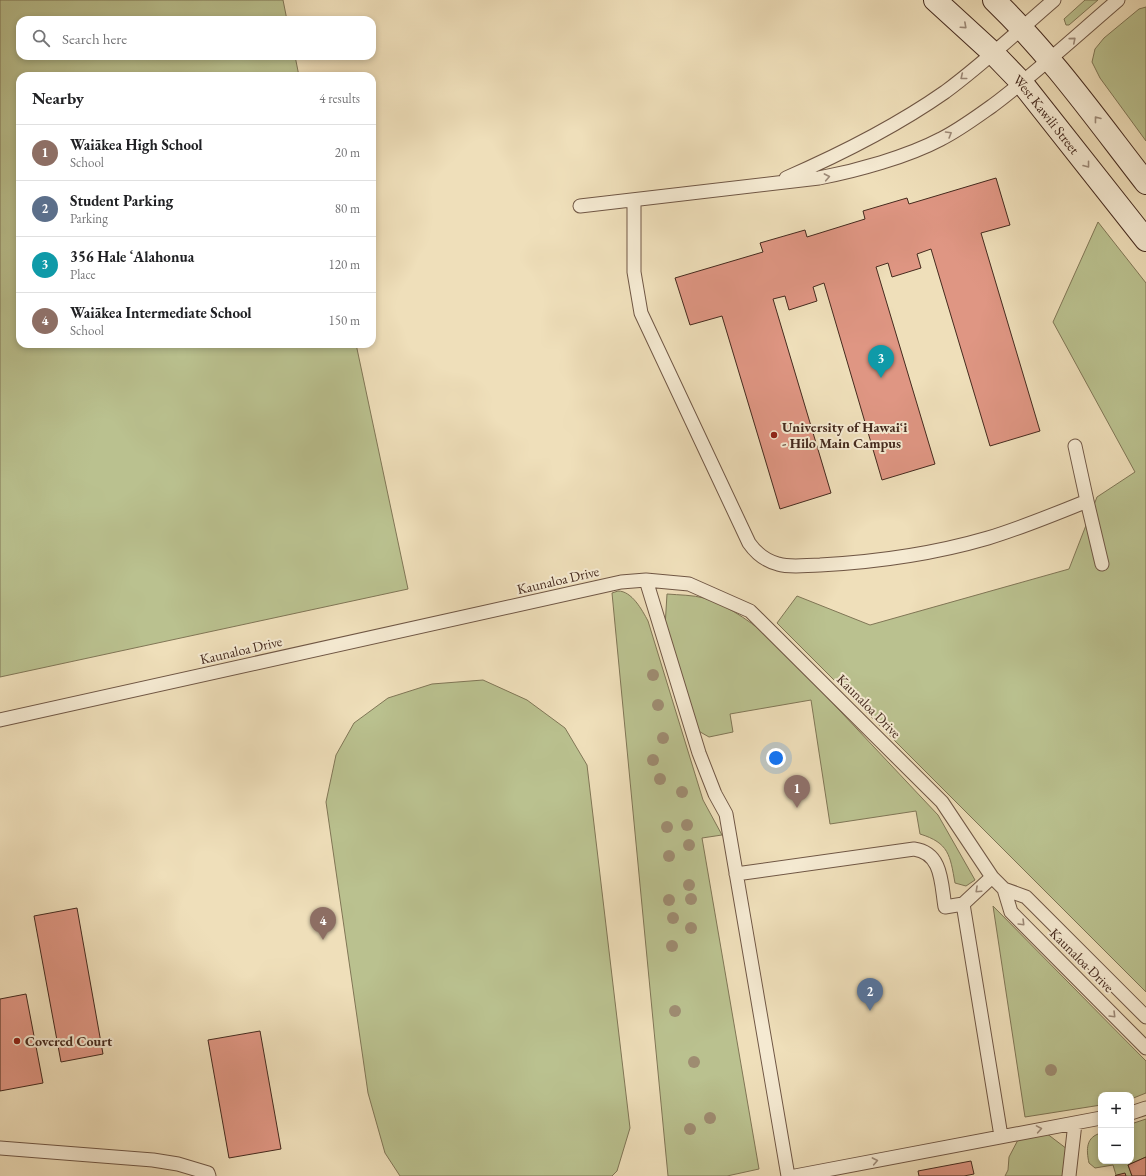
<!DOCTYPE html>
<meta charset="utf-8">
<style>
body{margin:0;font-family:"EB Garamond",serif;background:#f2f2f2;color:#202124}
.controls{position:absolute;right:12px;bottom:12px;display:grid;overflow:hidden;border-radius:8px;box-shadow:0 2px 6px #0003}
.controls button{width:36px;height:36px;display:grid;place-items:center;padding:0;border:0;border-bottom:1px solid #e0e0e0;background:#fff;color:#202124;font:20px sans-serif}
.you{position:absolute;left:776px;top:758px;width:14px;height:14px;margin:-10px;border:3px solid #fff;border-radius:50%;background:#1a73e8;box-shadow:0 0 0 6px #1a73e833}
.badge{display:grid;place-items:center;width:26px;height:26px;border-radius:50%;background:#8f2418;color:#fff;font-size:13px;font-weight:700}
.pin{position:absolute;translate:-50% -33px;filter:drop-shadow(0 1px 2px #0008)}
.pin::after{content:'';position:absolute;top:21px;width:14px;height:12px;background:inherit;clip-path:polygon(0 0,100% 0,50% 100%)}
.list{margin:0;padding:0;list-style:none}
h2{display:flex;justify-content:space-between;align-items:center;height:52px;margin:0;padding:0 16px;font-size:17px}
h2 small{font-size:13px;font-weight:400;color:#757577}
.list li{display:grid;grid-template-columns:26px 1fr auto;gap:12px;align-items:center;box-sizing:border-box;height:56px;padding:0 16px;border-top:1px solid #e0e0e0}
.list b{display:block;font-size:15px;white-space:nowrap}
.list p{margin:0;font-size:13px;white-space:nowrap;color:#757577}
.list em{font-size:13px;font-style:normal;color:#757577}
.icon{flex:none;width:22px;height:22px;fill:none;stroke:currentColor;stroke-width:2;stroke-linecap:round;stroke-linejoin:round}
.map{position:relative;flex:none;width:1146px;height:1176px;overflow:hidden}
.search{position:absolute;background:#fff;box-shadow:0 2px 6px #0003;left:16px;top:16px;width:360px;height:44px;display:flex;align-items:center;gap:10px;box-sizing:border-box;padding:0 14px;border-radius:12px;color:#757577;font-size:15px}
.panel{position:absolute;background:#fff;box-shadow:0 2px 6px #0003;left:16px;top:72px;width:360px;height:276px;border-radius:12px}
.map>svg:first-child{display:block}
</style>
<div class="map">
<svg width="1146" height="1176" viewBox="0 0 1146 1176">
<rect width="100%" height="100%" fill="#efdfba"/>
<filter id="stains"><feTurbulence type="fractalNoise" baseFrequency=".005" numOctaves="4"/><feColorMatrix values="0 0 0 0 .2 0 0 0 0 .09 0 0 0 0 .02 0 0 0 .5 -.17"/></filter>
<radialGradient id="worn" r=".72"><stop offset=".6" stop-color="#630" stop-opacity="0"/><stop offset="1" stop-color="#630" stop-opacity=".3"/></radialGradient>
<path fill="#bac18f" stroke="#807656" d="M0 0H283L287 20H20V56H295L299 76H20V344H356L408 589 0 677Z
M1085 0H1098L1069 25H1066L1064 19Z
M1146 7V141L1100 78 1092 62 1095 49 1104 38 1139 9Z
M1098 222 1146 283V992L777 623 797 596 870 625 1069 569 1097 497 1135 472 1053 322Z
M618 591C632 591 642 610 648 621L703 800 722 835 702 838 759 1169 727 1176H668L612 593Z
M667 594C679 595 693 595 704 598 732 607 755 625 777 644L938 815 975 880 966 886 955 883C950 855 949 843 920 834L916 811 830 824 811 700 730 714 733 732 709 737 695 729 665 627Z
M483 680 527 700 565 728 587 765 630 1128 617 1171 612 1176H400L385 1153 368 1093 326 802 336 755 354 723 388 698 432 684Z
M993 906 1146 1061V1093L1131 1099V1095H1101V1105L1025 1117Z
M1146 1119V1157L1128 1165 1132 1176H1115L1116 1175 1113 1165 1095 1168 1089 1163C1086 1149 1086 1137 1101 1133V1161H1131V1124Z
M1046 1133 1067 1149 1063 1176H1005L1008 1170 1009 1157 1020 1136Z"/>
<path fill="#df9683" stroke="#452a1e" d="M996 178 1010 225 981 233 1040 431 990 446 931 249 917 254 921 268 892 277 888 263 876 267 935 464 882 480 824 283 813 287 817 301 789 310 785 296 773 299 831 493 780 509 722 316 690 325 675 278 763 252 760 243 805 230 807 237 865 219 863 211 907 198 909 204Z
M77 908 103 1054 61 1062 34 916Z
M26 994 43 1083 0 1091V999Z
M260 1031 281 1149 229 1158 208 1040Z
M1146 1157V1176H1132L1128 1165Z
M971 1161 974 1174 964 1176H919L918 1171Z
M1125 1173 1126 1176H1115L1117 1175Z"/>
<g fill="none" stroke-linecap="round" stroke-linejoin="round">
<defs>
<path id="lane" d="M786 178C841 154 895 127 945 92 983 64 1018 31 1054 0
M634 200V272L641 313 749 543C756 553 766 561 778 564 791 568 806 565 820 565 877 562 933 554 988 538 1021 528 1055 514 1087 501L1075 446
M580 206 819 178C856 171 907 157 941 139 959 130 975 118 992 106 1036 73 1076 36 1118 0
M1087 501 1102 564
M646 580 699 753 715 794 726 814 788 1176
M0 720 621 582 646 580 689 584 750 611 942 802 992 877 1004 889 1026 897 1146 1017
M736 874 914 849C943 853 941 884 945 907L963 904 992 877
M1004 889 1011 912 1146 1048
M963 904 1001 1136
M1131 1113 1146 1108
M0 1148 153 1160 178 1164 208 1173 209 1176
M795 1176 1101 1118
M1069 1176 1075 1123"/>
<g id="secondary">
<path id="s1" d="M935 0 993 53 1022 83 1146 240"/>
<path d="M994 0C1051 55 1097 120 1146 183"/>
</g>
</defs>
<use href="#lane" stroke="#705745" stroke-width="15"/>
<use href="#secondary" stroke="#452a1e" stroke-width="24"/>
<use href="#lane" stroke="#f5ead2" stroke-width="13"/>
<use href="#secondary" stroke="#f5ead2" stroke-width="22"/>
</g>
<g fill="#9e8c71">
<circle cx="653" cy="675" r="6"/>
<circle cx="658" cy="705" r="6"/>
<circle cx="663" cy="738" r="6"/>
<circle cx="653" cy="760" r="6"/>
<circle cx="660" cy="779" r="6"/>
<circle cx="682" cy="792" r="6"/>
<circle cx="687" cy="825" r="6"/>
<circle cx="667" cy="827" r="6"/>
<circle cx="689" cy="845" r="6"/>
<circle cx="669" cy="856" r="6"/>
<circle cx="689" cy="885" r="6"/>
<circle cx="691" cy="899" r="6"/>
<circle cx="669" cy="900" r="6"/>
<circle cx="673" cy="918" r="6"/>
<circle cx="691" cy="928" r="6"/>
<circle cx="672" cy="946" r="6"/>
<circle cx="675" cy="1011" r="6"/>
<circle cx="694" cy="1062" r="6"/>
<circle cx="1051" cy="1070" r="6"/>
<circle cx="710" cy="1118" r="6"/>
<circle cx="690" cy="1129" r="6"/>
</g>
<defs><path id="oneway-chevron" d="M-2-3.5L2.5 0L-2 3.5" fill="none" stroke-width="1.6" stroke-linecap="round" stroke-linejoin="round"/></defs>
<g stroke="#9d8a78">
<use href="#oneway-chevron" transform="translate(964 26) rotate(42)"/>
<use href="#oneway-chevron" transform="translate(1073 40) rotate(-41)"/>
<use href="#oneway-chevron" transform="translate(963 77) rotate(141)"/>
<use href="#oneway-chevron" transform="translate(1097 119) rotate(-128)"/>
<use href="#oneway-chevron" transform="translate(949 134) rotate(-31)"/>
<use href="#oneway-chevron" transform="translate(1087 165) rotate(52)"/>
<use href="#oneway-chevron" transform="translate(827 177) rotate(-11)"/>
<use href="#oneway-chevron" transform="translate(978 890) rotate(137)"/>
<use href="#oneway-chevron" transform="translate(1022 923) rotate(45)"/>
<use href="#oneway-chevron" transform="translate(1113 1015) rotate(45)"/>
<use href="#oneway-chevron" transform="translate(1039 1129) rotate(-10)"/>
<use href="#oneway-chevron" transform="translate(875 1161) rotate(-11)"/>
</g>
<g fill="#8f2418" stroke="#f5ead2" stroke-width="1.5">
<circle cx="774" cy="435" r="4"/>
<circle cx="17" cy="1041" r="4"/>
</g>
<g text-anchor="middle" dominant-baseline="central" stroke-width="4" stroke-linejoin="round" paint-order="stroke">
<g font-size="14" fill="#452a1e" stroke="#f5ead2">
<text stroke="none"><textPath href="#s1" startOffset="160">West Kawili Street</textPath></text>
<text transform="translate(558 580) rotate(-13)">Kaunaloa Drive</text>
<text transform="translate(241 650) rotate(-13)">Kaunaloa Drive</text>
<text transform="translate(869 706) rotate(45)">Kaunaloa Drive</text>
<text transform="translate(1082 960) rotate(45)">Kaunaloa Drive</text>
</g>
<g font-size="14" font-weight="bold" fill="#452a1e" stroke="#f5ead2" text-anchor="start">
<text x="782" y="427">University of Hawaiʻi<tspan x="782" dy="16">- Hilo Main Campus</tspan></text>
<text x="25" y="1041">Covered Court</text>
</g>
</g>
<rect width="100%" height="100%" filter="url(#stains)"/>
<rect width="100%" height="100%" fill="url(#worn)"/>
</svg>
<div class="controls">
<button>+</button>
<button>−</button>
</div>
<div class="you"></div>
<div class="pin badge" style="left:797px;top:808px;background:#8d6e63">1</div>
<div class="pin badge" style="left:870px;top:1011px;background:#5c6f8a">2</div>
<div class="pin badge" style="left:881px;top:378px;background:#0f9aa8">3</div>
<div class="pin badge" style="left:323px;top:940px;background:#8d6e63">4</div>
<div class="search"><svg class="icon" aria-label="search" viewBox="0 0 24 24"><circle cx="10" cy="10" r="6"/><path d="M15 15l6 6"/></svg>Search here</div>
<section class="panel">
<h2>Nearby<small>4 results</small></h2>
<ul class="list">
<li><span class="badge" style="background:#8d6e63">1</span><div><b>Waiākea High School</b><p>School</p></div><em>20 m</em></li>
<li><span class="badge" style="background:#5c6f8a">2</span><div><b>Student Parking</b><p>Parking</p></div><em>80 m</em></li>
<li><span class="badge" style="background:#0f9aa8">3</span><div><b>356 Hale ʻAlahonua</b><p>Place</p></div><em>120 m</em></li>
<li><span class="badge" style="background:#8d6e63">4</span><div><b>Waiākea Intermediate School</b><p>School</p></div><em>150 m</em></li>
</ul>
</section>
</div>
